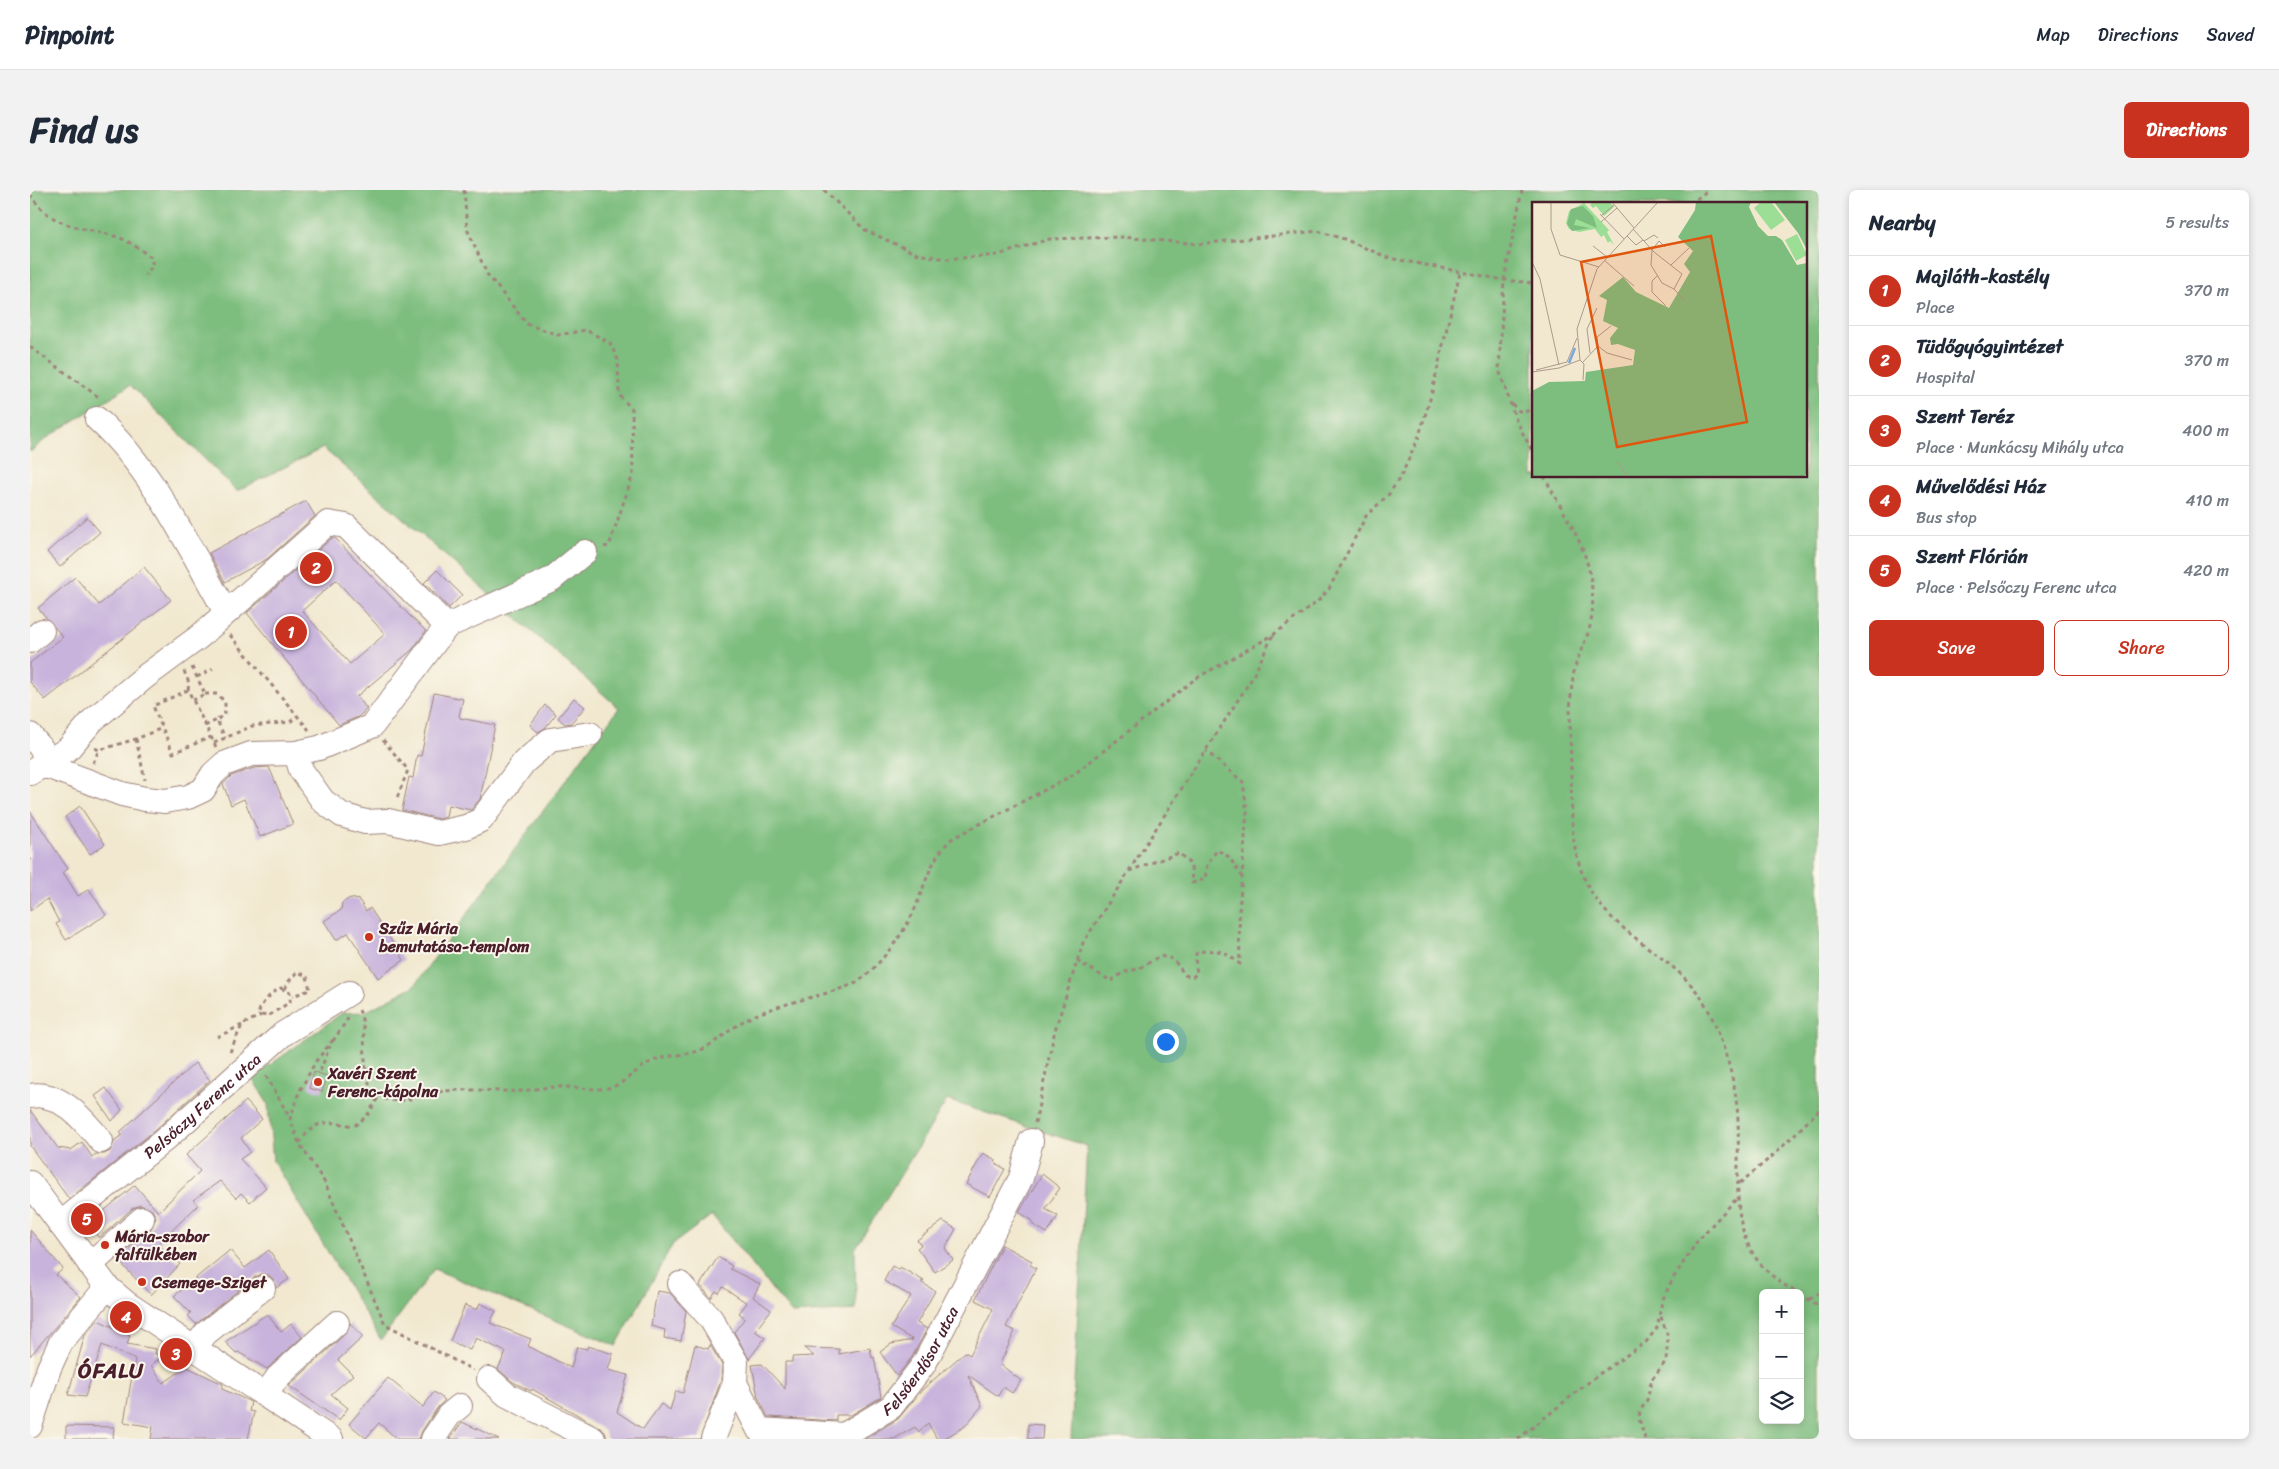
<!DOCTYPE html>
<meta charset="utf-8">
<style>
body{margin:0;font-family:Sriracha,sans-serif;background:#f2f2f3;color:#1f2937}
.controls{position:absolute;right:15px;bottom:15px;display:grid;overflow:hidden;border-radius:8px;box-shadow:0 2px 8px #0003}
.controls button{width:45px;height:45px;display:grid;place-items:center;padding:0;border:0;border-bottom:1px solid #e0e1e3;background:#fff;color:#1f2937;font:25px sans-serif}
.you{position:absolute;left:1135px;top:851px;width:18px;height:18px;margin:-12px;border:4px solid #fff;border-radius:50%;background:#1a73e8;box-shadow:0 0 0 8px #1a73e833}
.badge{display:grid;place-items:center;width:32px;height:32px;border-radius:50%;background:#c8321e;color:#fff;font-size:16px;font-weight:700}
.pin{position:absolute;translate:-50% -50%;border:2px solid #fff;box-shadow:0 1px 5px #0006}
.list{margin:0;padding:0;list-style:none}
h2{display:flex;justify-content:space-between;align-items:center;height:65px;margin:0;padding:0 20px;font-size:21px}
h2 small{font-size:16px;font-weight:400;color:#747a83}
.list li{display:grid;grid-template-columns:32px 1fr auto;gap:15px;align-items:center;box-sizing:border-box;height:70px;padding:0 20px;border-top:1px solid #e0e1e3}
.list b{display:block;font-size:19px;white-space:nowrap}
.list p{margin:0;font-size:16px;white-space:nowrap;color:#747a83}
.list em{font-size:16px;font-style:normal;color:#747a83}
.actions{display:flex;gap:10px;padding:15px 20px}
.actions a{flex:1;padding:11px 0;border:1px solid #c8321e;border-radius:8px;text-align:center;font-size:18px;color:#c8321e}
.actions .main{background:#c8321e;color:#fff}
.icon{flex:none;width:28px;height:28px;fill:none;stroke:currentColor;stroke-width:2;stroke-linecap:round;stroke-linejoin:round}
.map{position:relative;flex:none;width:1789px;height:1249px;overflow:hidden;border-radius:8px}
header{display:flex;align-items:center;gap:30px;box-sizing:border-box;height:70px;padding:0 25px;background:#fff;border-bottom:1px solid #e0e1e3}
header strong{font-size:24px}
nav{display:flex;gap:28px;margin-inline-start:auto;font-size:18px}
.intro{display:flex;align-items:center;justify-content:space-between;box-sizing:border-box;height:120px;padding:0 30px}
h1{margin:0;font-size:35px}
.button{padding:12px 22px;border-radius:8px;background:#c8321e;color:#fff;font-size:18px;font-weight:700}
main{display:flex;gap:30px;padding:0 30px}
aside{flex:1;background:#fff;border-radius:8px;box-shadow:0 2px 8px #0003}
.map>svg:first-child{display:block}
</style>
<header>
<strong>Pinpoint</strong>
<nav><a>Map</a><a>Directions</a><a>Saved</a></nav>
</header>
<div class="intro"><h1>Find us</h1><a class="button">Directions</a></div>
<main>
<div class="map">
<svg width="1789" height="1249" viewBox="0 0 1789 1249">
<rect width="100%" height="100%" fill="#fbf7ec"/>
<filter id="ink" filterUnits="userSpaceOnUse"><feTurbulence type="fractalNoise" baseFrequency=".02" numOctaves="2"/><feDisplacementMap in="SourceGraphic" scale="10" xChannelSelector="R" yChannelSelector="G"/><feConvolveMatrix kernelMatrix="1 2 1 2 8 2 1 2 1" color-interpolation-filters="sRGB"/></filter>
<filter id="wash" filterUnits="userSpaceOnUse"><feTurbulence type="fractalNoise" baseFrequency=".0096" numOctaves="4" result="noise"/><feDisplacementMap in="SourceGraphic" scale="20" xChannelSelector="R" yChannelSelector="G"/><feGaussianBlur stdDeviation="1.12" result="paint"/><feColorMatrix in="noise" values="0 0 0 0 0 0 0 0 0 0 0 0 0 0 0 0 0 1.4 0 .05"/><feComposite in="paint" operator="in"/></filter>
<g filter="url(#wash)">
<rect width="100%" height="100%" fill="#f1e8cf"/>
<path fill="#7dbd7e" stroke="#646e54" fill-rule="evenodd" d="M0 0H1789V1249H1041L1057 956 917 910 825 1059 826 1120 762 1124 682 1025 643 1054 586 1156 404 1079 351 1150 243 971 238 914 222 888 312 823 335 822 384 796 589 518 293 258 207 301 100 195 17 248 0 262ZM1503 14H1775V286H1503ZM1733 1103H1770V1230H1733Z"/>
<g id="blocks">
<path fill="#c8b3dc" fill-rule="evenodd" d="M276 311 285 326 237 369 195 392 179 363Z
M57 327 70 342 30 377 17 362Z
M302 348H305L379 425 396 441 382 460 327 506 337 519 328 527 309 535 217 423ZM306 390 355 444 320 474 272 421Z
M114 377 141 410 15 510 0 492V473L33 447 8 418 45 387 69 415Z
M407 380 432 405 419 418 394 393Z
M404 503 433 509 429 526 430 528 465 535 450 609 441 620 418 615 416 627 409 629 372 620 379 587 383 588 387 565 391 566Z
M544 508 555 517 541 533 535 534 528 528Z
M515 515 526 524 515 538 508 542 500 535Z
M239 577 263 634 230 647 214 609 201 615 193 594 201 586 224 578Z
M50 616 75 654 60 664 35 627Z
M0 621 38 679 33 682 48 706 59 699 76 725 36 750 26 734 29 732 17 709 0 721Z
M320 708 329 710 336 721 340 718 374 770 348 788 318 743 306 750 294 731 311 720 312 713Z
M165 873 180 890 124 941 39 1009 0 956V920L28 958 41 960 52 952 62 967 66 964H74L80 961 85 950 92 945 90 942Z
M284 882 297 886 292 902 279 898Z
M76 898 92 920 82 931 65 906Z
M216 911 232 929 211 948 220 962 210 969 236 997 220 1012 211 1003 206 1008 190 991 163 1010 168 1015 128 1054 150 1074 121 1105 87 1069 121 1039 126 1027 122 1020 110 1015 103 1018 69 1048 58 1034 105 995 128 1022 170 981 156 965Z
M953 963 966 970 965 973 975 979 960 1007 936 994Z
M1012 984 1030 998 1015 1019 1028 1026 1017 1043 1002 1034 1003 1031 989 1022Z
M913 1031 926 1039 915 1058 923 1070 905 1082 887 1058 891 1055 887 1050Z
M0 1040 33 1079 26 1085 51 1107 0 1166Z
M972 1055 1002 1071 1000 1075 1006 1078 976 1137 985 1141 970 1174 991 1191 982 1203 973 1197 968 1206 938 1185 952 1216 934 1237 913 1249H907L898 1233 889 1242 885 1237 864 1249H834L868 1229 892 1200 935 1162 940 1165 963 1119 945 1110Z
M200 1060 215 1078 239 1060 259 1089 246 1098 244 1090 239 1085 232 1084 225 1087 166 1134 158 1126 161 1123 144 1106Z
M688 1067 702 1076 700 1079 730 1094 723 1107 741 1120 725 1141 735 1148 719 1169 704 1142 715 1128 709 1123 717 1113 693 1097 689 1103 686 1101 681 1108 670 1095Z
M862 1076 869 1080 870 1077 894 1091 891 1092 905 1101 887 1133 897 1139 882 1167 867 1186 850 1162 861 1154 883 1150 861 1137 881 1106 854 1091Z
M627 1101 640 1103 656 1121 651 1151 634 1148 635 1140 621 1136Z
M450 1113 466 1121 460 1133 501 1149 498 1156 541 1178 547 1157 557 1159 558 1156 583 1164 578 1180 598 1185 587 1222 613 1239 631 1214 640 1220 646 1201 653 1203 665 1155 678 1159 680 1155 692 1175 691 1190 670 1249H577L575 1242 569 1237 502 1199 501 1201 483 1192 468 1179 476 1162 446 1148 440 1160 420 1151 435 1115 447 1120Z
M237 1124 251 1142 261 1134 272 1147 237 1179 208 1162 206 1163 195 1152Z
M68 1130 100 1145 97 1154 126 1159 125 1164 135 1165 121 1175 133 1193 157 1177 193 1194 192 1199 221 1212 219 1221 224 1222 218 1249H121L123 1237 94 1232 105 1169 72 1155 55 1207 38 1205 55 1145Z
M320 1133 333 1147 308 1170 323 1185 301 1204 318 1218 309 1230 259 1196 316 1143Z
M774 1158 809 1159V1164L840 1158 842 1168 844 1167 851 1207 821 1225H806V1231L738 1227 728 1207 722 1175 732 1174 755 1199V1172H762V1167L784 1166Z
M358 1188 393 1217 404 1202 415 1210 408 1217 392 1241 389 1249H367L349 1233 336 1248 319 1234Z
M432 1232 469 1249H420Z
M998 1234 1013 1235 1012 1249H998Z
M36 1236 84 1237 83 1249H36Z"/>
</g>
</g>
<g filter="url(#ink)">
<use href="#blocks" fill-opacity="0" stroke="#9e847d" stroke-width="1"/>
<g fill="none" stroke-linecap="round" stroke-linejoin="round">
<defs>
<g id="minor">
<path d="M67 229C124 281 158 356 196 422"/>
<path d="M417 436 522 389 555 362"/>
<path d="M0 451 12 441"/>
<path d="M0 545 11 558 17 573"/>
<path d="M266 563 271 580 293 611 312 625 335 632 358 631 409 643 436 637 451 630 494 572 520 550 560 544"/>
<path d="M0 583 38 559 63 530 116 486 169 447 298 333 316 336 417 436 342 536 289 558 266 563 221 564 194 574 183 584 173 600 158 607 135 611 115 609 92 604 14 575"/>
<path d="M0 906C29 900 55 931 71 951"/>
<path d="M0 993 77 1097 96 1113 301 1249"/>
<path id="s1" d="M30 1034 133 951 253 844 319 803"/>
<path d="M60 1075 112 1029"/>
<path id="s2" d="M650 1094 681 1129 706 1172 705 1193 729 1240 814 1245 861 1217 894 1174 991 988 1001 951"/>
<path d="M164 1158 176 1143 233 1098"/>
<path d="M459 1189 477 1205 563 1249"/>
<path d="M235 1205 248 1187 307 1133"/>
<path d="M0 1236 19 1178 31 1152 77 1097"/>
<path d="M403 1249 419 1225 430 1216"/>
<path d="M683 1249 705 1193"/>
</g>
</defs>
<use href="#minor" stroke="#9e847d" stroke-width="26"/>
<path stroke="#9e847d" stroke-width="3" stroke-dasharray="4 4" stroke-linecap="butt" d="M434 0 437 39 457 84 497 134 528 145 556 140 580 153 588 170 589 205 602 219 603 284 579 356 573 357
M794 0 835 40 887 64 916 69 968 65 1019 49 1093 47 1168 54 1288 41 1314 49 1359 68 1474 90 1503 93
M1492 0 1474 90 1469 180 1486 230 1503 263
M0 4C22 39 50 36 84 46 97 49 110 60 121 67L123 76 115 85
M1660 14 1678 0
M0 157 70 208
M1482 214 1489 221H1503
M1501 259 1503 250
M1514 286C1530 318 1554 350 1560 385 1563 401 1564 420 1560 436 1556 453 1545 469 1543 488 1538 519 1541 552 1541 584 1542 612 1540 643 1548 670 1565 736 1624 752 1663 797 1675 811 1683 828 1689 845 1699 871 1707 902 1708 930 1711 1003 1691 1062 1768 1103
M200 445 279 540
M162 477 175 504 163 510
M154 481 159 493 158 500 186 557
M167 487 183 479
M158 500 123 516 143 563 181 547
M175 504H187L195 512V523L187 530
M175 536 187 530 195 548
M106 549 115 590
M353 550 378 580 367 608
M184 553 222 536 260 532 267 526
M65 558 69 560 106 549 132 538
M63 573 69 560
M1099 681 1149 663 1161 675 1162 693 1175 689 1177 675 1187 660 1199 667 1211 685
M1047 771 1081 791 1094 782 1108 779 1130 766 1143 769 1155 785 1162 787 1167 784 1165 767 1167 762C1190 759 1192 760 1210 774L1209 722 1217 622 1213 592 1176 561
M251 798 260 803V812L238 826 231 825 229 822C230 814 243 801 251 798Z
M255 799 259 791 268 782 277 786 280 800 262 806
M329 820C340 844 327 892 349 906 368 918 394 903 415 901 440 898 466 902 491 901 502 900 514 897 525 897 542 896 560 901 578 898 595 895 607 877 623 871 638 864 656 866 671 860 687 852 700 839 715 830 750 812 790 808 826 793 847 779 871 747 882 725 895 698 899 668 923 648L1043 585 1165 489 1243 445 1287 412 1299 399 1336 326 1359 304 1371 286 1388 249 1401 206 1430 82
M187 847 212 835
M303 850 286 871 269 902 260 929 269 953 295 993 355 1134 443 1180
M303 851 319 827
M200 862 212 835 231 825
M290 881 300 856
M236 886 260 928
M1005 933 1025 840 1053 753 1222 488 1243 445
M269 953C287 928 296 931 324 936L337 926 349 906
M1710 993 1746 963 1789 920
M1770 1104 1789 1116
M1780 1109 1789 1103
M1488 1249 1569 1184 1616 1152 1627 1138 1632 1111 1642 1090 1668 1050 1708 1007
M1615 1249 1609 1228 1610 1221 1617 1210 1622 1189 1636 1171 1638 1147 1630 1124"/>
<use href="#minor" stroke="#fff" stroke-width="24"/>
</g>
</g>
<g fill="#c8321e" stroke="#fbf7ec" stroke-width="2">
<circle cx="339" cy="747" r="5"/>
<circle cx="288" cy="892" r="5"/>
<circle cx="75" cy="1055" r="5"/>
<circle cx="112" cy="1092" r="5"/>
</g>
<g text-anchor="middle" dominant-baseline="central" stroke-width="4" stroke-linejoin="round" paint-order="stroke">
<g font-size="16" font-weight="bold" fill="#4a1f2b" stroke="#fbf7ec" text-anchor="start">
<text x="349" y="738">Szűz Mária<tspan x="349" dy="18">bemutatása-templom</tspan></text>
<text x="298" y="883">Xavéri Szent<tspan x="298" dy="18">Ferenc-kápolna</tspan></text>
<text x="85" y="1046">Mária-szobor<tspan x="85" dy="18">falfülkében</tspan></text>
<text x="122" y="1092">Csemege-Sziget</text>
</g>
<g font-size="16" fill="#4a1f2b" stroke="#fbf7ec">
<text stroke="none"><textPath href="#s1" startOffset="185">Pelsőczy Ferenc utca</textPath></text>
<text stroke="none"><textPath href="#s2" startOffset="365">Felsőerdősor utca</textPath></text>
</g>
<g font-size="21" font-weight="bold" letter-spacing="1" fill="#4a1f2b" stroke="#fbf7ec">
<text x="81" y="1181">ÓFALU</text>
</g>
</g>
<g transform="translate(1502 12)">
<rect width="275" height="275" fill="#f1e8cf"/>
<path d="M61 0H78L82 5 72 14 64 4 61 6 58 3ZM229 0H239L253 18 239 28 222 6ZM52 1 77 28 75 30 82 43 78 39 76 41 72 33 69 35 63 27 47 30 37 27 34 21 37 9ZM265 32 275 53 264 59 253 38Z" fill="#9cde95"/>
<path d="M164 0H219L217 5 226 24 236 34H244L250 38 265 63 275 61V270L272 275H0V189L17 180 53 179 54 170 101 163 103 148 86 142 79 143 78 136 86 126 71 119 75 98 67 94 91 75 104 90 137 106 158 70 152 62 161 49 146 35 163 8ZM242 0H275V48L266 31ZM51 4 61 14 65 26 44 17 42 23 58 26 40 29 35 22 39 7Z" fill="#7dbd7e"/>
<path fill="none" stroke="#77a7e1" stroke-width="2.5" d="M37 161 43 146"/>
<path fill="none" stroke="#ae988d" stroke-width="1" d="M19 0V27L28 53 67 65M80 0 102 26M68 12 92 37M69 14 82 3M69 20 85 6M101 27 122 50 150 72 142 87 130 81 119 63 120 48M95 34 104 43 111 38M112 39 122 33 126 36M61 44 75 55M120 48 127 39 133 45M72 58 102 84M0 60 8 77 27 163M139 63 157 46M126 73 120 79V90L134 104M142 87 153 99M79 124 65 135 66 144 75 151 100 158M55 127 58 151M55 127 65 106M48 158 45 127 65 67 126 0M48 158 52 162 51 178M35 160 45 136M51 160 66 144M4 168 35 160M0 170 27 166 48 158M85 259 96 275"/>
<path fill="#e0560e" fill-opacity="0.15" stroke="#e0560e" stroke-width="2.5" d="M179 34 215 220 85 245 49 60Z"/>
<rect width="275" height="275" fill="none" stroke="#4a1f2b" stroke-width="2.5"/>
</g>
</svg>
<div class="controls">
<button>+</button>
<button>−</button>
<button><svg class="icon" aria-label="layers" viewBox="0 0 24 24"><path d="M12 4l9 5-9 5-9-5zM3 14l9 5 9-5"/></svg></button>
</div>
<div class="you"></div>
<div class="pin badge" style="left:261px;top:442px">1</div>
<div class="pin badge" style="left:286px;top:378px">2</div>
<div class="pin badge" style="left:146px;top:1164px">3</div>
<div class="pin badge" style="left:96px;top:1127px">4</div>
<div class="pin badge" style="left:57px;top:1029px">5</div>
</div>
<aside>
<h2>Nearby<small>5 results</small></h2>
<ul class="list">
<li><span class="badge">1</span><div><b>Majláth-kastély</b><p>Place</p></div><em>370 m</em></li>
<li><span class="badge">2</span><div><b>Tüdőgyógyintézet</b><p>Hospital</p></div><em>370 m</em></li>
<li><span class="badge">3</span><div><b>Szent Teréz</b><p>Place · Munkácsy Mihály utca</p></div><em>400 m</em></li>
<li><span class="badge">4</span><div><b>Művelődési Ház</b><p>Bus stop</p></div><em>410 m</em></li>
<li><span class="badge">5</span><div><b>Szent Flórián</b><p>Place · Pelsőczy Ferenc utca</p></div><em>420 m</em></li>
</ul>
<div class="actions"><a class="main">Save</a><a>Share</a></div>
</aside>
</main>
